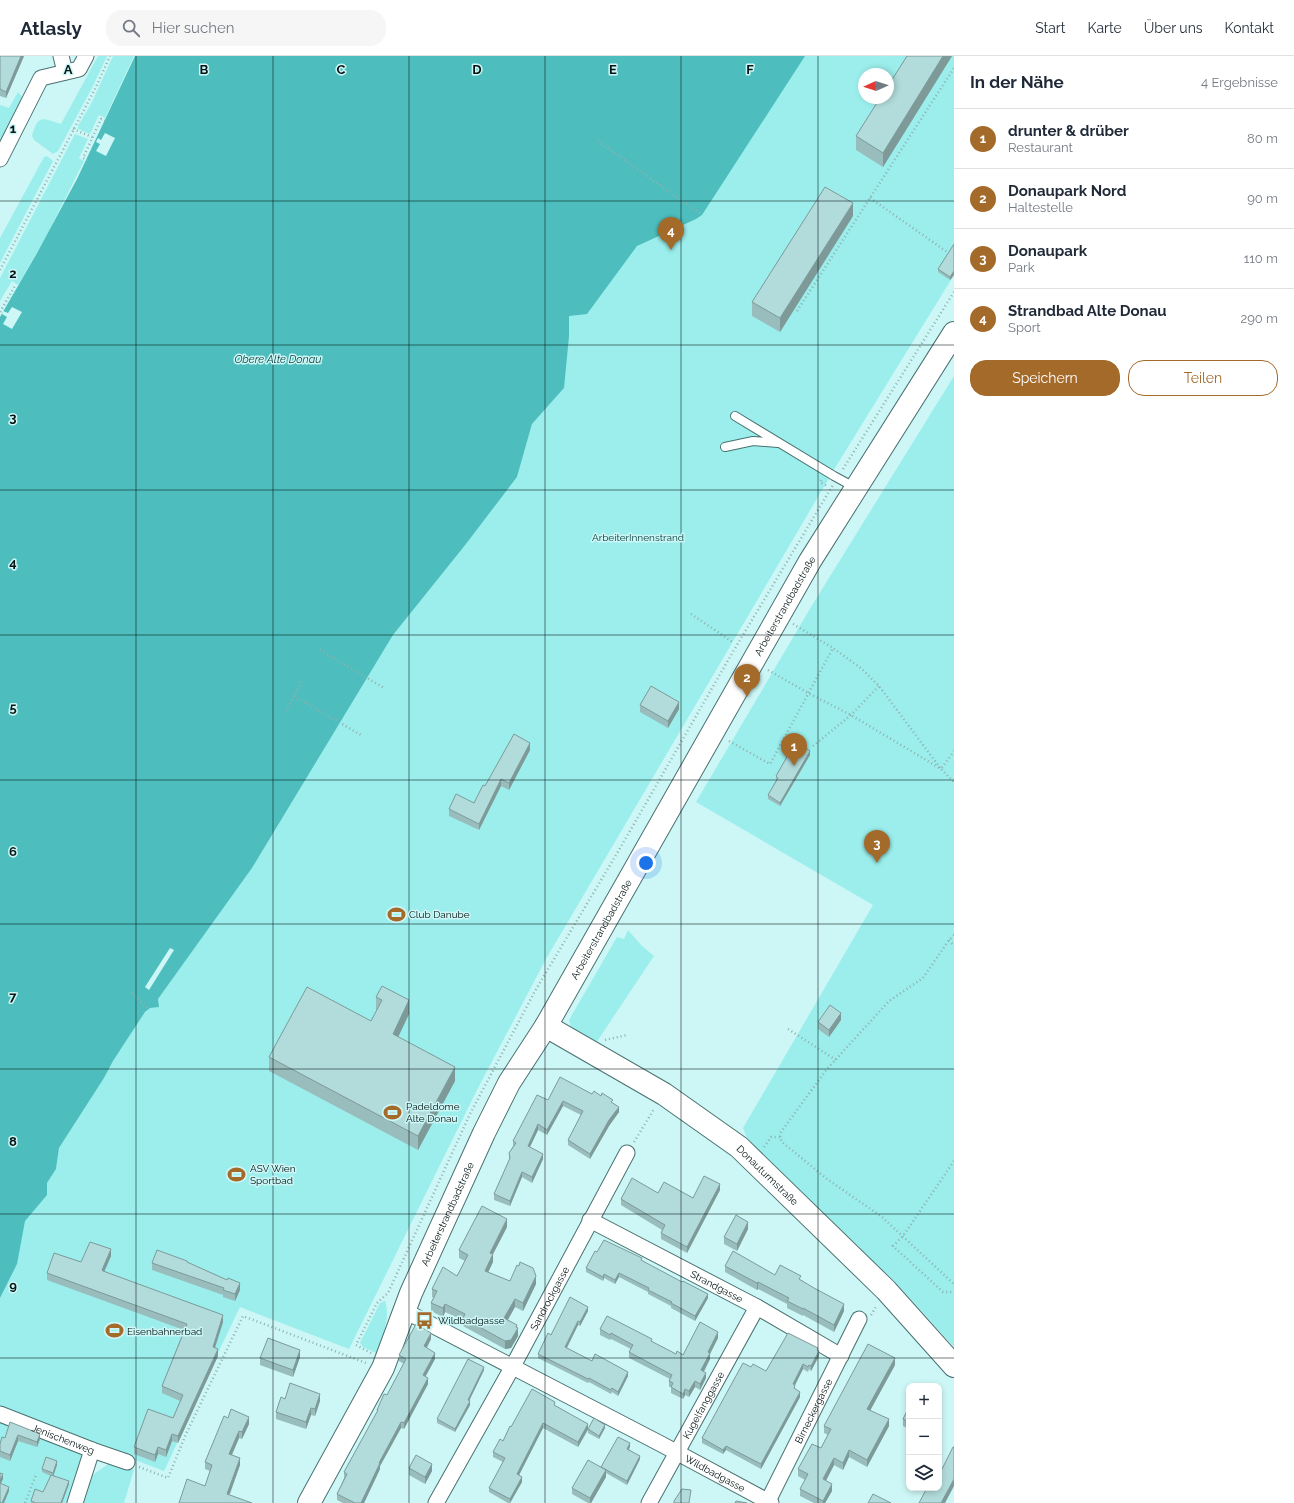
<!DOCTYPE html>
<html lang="de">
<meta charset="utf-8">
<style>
body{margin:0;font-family:Raleway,sans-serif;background:#f6f6f7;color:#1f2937}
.controls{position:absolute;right:12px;bottom:12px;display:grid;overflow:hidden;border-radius:8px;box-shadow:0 2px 6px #0003}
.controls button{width:36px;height:36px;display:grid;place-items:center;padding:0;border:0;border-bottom:1px solid #e0e1e3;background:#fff;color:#1f2937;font:20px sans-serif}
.compass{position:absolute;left:858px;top:12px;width:36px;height:36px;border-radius:50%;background:#fff;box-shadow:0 2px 6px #0003;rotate:267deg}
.you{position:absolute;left:646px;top:807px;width:14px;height:14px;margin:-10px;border:3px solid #fff;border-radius:50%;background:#1a73e8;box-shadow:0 0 0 6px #1a73e833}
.badge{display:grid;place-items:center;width:26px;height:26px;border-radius:50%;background:#a46a2a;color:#fff;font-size:13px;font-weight:700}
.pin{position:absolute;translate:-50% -33px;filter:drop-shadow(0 1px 2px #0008)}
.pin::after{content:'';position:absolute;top:21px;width:14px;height:12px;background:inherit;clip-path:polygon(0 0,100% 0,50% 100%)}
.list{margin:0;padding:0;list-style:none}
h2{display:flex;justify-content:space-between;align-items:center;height:52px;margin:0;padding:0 16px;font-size:17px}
h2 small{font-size:13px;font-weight:400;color:#747a83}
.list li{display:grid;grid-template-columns:26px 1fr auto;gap:12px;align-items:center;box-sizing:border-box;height:60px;padding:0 16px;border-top:1px solid #e0e1e3}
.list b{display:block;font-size:15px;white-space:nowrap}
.list p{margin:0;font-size:13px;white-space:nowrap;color:#747a83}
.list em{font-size:13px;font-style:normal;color:#747a83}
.actions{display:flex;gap:8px;padding:12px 16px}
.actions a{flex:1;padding:9px 0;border:1px solid #a46a2a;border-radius:16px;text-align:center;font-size:14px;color:#a46a2a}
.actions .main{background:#a46a2a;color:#fff}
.icon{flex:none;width:22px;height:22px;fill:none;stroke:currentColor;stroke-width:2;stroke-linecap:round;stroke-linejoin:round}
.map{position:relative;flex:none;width:954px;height:1447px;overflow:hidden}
header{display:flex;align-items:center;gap:24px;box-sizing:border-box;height:56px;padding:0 20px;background:#fff;border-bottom:1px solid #e0e1e3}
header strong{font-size:19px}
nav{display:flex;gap:22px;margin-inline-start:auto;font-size:14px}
.search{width:280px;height:36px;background:#f6f6f7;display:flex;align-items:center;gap:10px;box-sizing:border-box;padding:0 14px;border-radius:16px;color:#747a83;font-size:15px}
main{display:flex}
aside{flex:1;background:#fff}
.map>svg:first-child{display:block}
</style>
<header>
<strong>Atlasly</strong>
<div class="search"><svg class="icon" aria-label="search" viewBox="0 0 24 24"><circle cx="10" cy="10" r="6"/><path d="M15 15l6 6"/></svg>Hier suchen</div>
<nav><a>Start</a><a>Karte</a><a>Über uns</a><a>Kontakt</a></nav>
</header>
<main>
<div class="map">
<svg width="954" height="1447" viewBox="0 0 954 1447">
<rect width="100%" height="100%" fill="#ccf7f6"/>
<path fill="#9beeec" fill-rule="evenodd" d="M98 0H107L93 30 58 95 53 98 34 84 32 80C38 57 43 63 61 68Z
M113 0H134L105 62 99 59 90 78 78 73V70L92 46Z
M447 0H954V219L835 412 546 903 477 1034 349 1293 240 1251 217 1299 218 1300 164 1415 0 1352V1155L47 1139V1127L56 1113 59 1092 104 1022 113 1005 145 956 150 952 158 950V943L252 812 393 579 466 488 517 421 532 368 564 332ZM864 18H888V42H864Z
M18 36 27 47 6 81 0 86V49L9 52Z
M75 78 88 83 79 102 84 105 47 179 18 229 12 225 0 245V222Z
M47 100 53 105 0 207V182L44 101Z
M954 320V1291L895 1226 748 1084 743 1072 873 849 696 746 811 551Z
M628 874 641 889 654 900 596 987 571 972 569 964 617 881 624 883Z
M385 1245C391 1261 382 1283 376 1297L363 1291 360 1287 380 1247Z
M0 1362 86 1395 70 1447H0Z
M111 1406 134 1414 124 1447H80L87 1423Z"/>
<path fill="#4dbebd" d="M135 0H805L702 159 696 163 637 190 587 258 569 260V280L564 332 532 368 517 421 466 488 393 579 252 812 158 943 159 951 150 952 145 956 113 1005 104 1022 59 1092 56 1113 47 1127V1139L25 1165 17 1208 0 1242V261L37 197 77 123Z"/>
<path fill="#ccf7f6" d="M105 77 115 82 106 100 96 95 100 88 96 86 98 82 101 84Z
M12 251 22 256 12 273 3 268 7 261 2 258 3 255 8 257Z
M170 892 174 894 149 934 145 931Z"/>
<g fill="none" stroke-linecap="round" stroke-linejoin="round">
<defs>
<path id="lane" d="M735 360 834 420 856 432
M725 391 753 385 778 387"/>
<g id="street">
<path d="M61 0 65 16"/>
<path d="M0 103 41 22 79 13 86 0"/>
<path id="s1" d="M590 1164 757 1251 841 1300"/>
<path id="s2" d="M405 1255 661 1388 771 1447"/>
<path id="s3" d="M0 1358 92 1394 127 1406"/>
<path d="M75 1447 92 1394"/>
<path id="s4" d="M436 1447 513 1310 627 1097"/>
<path id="s5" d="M649 1447 757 1251"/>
<path id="s6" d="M767 1447 859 1263"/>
</g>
<g id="secondary">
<path id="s7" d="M546 970 664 1038 739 1091 886 1234 954 1310"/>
<path id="s8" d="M309 1447 383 1312 411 1237 484 1077 509 1027 546 970 810 505 954 277"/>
</g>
</defs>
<use href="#lane" stroke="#4a7170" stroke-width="10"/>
<use href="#street" stroke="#4a7170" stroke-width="17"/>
<use href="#secondary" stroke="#4a7170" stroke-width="24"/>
<path stroke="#8eb0af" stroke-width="2.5" stroke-dasharray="1 3" stroke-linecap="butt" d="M73 73 92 81
M598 85 702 159
M88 104 83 102 101 63 107 66
M870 142 950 198
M0 214 96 31 110 0
M797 255 954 12
M0 256 15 230
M843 413 954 236
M821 424 820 426 827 430
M691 558 734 587
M793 568 833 592
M320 594 384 632
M768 614 808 637 851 659 941 713 954 726
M294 640 361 679
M286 655 302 625
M729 685 770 708 833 592 862 613 879 630 941 713 954 695
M813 690 851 659 879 630
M954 879 949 884 923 922 889 945 827 1013 781 1076 780 1081 782 1086 827 1123 882 1161 954 1228
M949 884 954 890
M132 937 148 953
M788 973 836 1004
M605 984 627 979
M634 1086 654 1053
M764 1091 771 1081H780
M954 1105 903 1180 893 1190 943 1236H954
M871 1259 877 1249
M371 1297 356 1289 377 1247 388 1237 470 1058 535 935 619 794 734 594 833 429
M139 1411 168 1422 186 1378 243 1260 366 1307
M25 1447 36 1419"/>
<use href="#lane" stroke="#fff" stroke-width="8"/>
<use href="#street" stroke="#fff" stroke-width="15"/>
<use href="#secondary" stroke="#fff" stroke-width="22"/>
</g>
<path fill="#99bdbc" d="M0 0H24L6 42 0 40Z
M907 0H952L883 111 856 94V80Z
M853 160 780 276 752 260V246Z
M954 188V219L950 224 938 216V213Z
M640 649 679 653 668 672 640 656Z
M530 694 509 734 501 730 479 774 449 760V753L474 747 485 730Z
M810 699 780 750 768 743V739L776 724V720Z
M376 941 409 958 398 981 455 1025 418 1094 269 1015V1001L371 965 377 955 376 954Z
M841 964 829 981 818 973V966Z
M592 1038 613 1047 619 1056 609 1070 590 1103 568 1089V1084L581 1059 563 1050 547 1079 538 1074 530 1091 543 1103 532 1127 522 1121 510 1150 494 1144V1138L509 1104V1097L513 1090V1085L548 1044Z
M720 1134 687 1197 661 1183V1177L662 1174 621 1149V1143L658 1137 693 1142Z
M507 1171 493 1198V1206L488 1216 510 1225 536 1228 523 1255 515 1251 508 1264 517 1271 518 1280 511 1292 505 1293 463 1270V1264L445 1256 443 1261 431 1255V1247L434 1242 432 1241V1233L457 1220 465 1205 459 1202V1194Z
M748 1173 737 1195 724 1188V1181Z
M597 1196 642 1205 708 1242 695 1265 671 1252V1250L648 1238V1236L619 1221 615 1228 604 1222 603 1225 586 1216V1212Z
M111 1200 104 1215 223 1266 215 1291 218 1300 178 1387 172 1385 166 1401 158 1398 155 1406 134 1398V1391L173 1362 180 1345 162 1337V1330L184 1274 47 1224V1217L81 1206Z
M187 1206 227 1224 240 1234 235 1245 223 1241V1239L152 1214V1207Z
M725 1210 801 1224 844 1255 834 1276 803 1259V1260L787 1252V1248L758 1233 757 1234 725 1216Z
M588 1255 580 1270 578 1269 567 1292 592 1305 628 1320 618 1340 612 1336 611 1338 589 1326 588 1327 538 1302V1298L551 1279Z
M600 1273 652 1286 676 1298 683 1299 718 1282 710 1297V1303L704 1316 706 1322 700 1334 695 1331 689 1341 685 1339 683 1343 671 1337V1331H669V1325L670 1323 629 1302V1296L631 1293 611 1283 610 1284 600 1279Z
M431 1283 427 1292 435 1303 425 1321 428 1328 404 1373 401 1372 380 1410V1413L364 1447H343L337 1444V1438L344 1422V1416L377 1357V1354L387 1339 404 1308 399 1305V1299Z
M818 1294 819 1300 811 1315 809 1313 808 1316 803 1313 795 1329V1334L800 1341 761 1413 726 1394 723 1398 702 1387V1382L751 1311 766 1315Z
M300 1301 293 1321 260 1309V1302Z
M895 1309 870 1355 889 1370 867 1411 849 1401 843 1414 834 1409 826 1425 832 1435 825 1447H814L800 1440V1433L805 1424 798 1420V1413L821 1392 828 1379 824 1377V1370Z
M484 1314 469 1345 470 1349 455 1376 437 1367V1363Z
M285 1343 320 1345 315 1360 311 1359 306 1373 276 1363V1356Z
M555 1350 588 1373 605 1372 599 1383 588 1377V1374L578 1391 543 1372 519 1419 522 1426 510 1447H508L489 1436V1432L503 1406 493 1401V1396L503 1385 511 1371Z
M909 1351V1373L903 1370V1363Z
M228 1362 249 1368 242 1383 239 1382 232 1399 240 1409 230 1438 205 1430 210 1415 205 1413V1406Z
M10 1366 40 1383 37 1391 18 1385 10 1405 0 1401V1388L5 1382Z
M630 1391 629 1393 640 1403 627 1429 606 1417V1421L591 1447H588L572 1438V1432Z
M57 1409 53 1419 69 1428 62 1447H31V1445L43 1436 51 1420 42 1416V1413Z
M409 1412 432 1415 425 1428 409 1419Z"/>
<path fill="#7d9a99" d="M21 0H24L6 42V36Z
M943 0H952L883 111V97Z
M853 147V160L780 276V262Z
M954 215V219L950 224V221Z
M679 646V653L668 672V665Z
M530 687V694L509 734V727Z
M810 695V699L780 750V747Z
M501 723V730L479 774V768Z
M409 944V958L393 992V978Z
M841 957V964L829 981V974Z
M455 1011V1025L418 1094V1080Z
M563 1045V1050L547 1079V1074Z
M619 1051V1056L609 1070 590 1103V1098L609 1064Z
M538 1068V1074L528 1095V1090Z
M543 1098V1103L532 1127V1121Z
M522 1116V1121L510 1150V1145Z
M720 1128V1134L687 1197V1191Z
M507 1163V1171L493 1198V1206L485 1223V1215L490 1197Z
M748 1166V1173L737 1195V1188Z
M111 1193V1200L102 1221V1214Z
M619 1217V1221L615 1228V1224Z
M604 1218V1222L603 1225V1221Z
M536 1220V1228L523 1255V1247Z
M758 1226V1233L757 1234V1227Z
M240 1227V1234L235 1245V1238Z
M708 1238V1242L695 1265V1260Z
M515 1243V1251L504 1270V1262Z
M445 1248V1256L443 1261V1252Z
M844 1248V1255L834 1276V1269Z
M588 1251V1255L580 1270V1266Z
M223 1259V1266L213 1298V1291Z
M578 1265V1269L565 1295V1291Z
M517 1269V1274L518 1272V1280L511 1292 505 1293V1285Z
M718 1276V1282L708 1302V1296Z
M431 1277V1283L424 1296V1290Z
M218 1293V1300L178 1387V1380Z
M300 1294V1301L293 1321V1314Z
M819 1295V1300L811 1315V1310Z
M435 1297V1303L423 1325V1319Z
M710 1297V1303L701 1320V1314Z
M895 1302V1309L867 1360V1353Z
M803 1308V1313L793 1333V1328Z
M484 1311V1314L468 1347V1344Z
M628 1316V1320L618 1340V1336Z
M706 1317V1322L700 1334V1328Z
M428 1322V1328L404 1373V1367Z
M695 1325V1331L689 1341V1335Z
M685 1333V1339L683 1343V1338Z
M800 1336V1341L761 1413V1408Z
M320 1338V1345L315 1360V1353Z
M470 1345V1349L455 1376V1373Z
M311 1352V1359L306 1373V1366Z
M249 1361V1368L242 1383V1376Z
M889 1363V1370L867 1411V1404Z
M401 1366V1372L380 1410V1413L364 1447H361L379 1407Z
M543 1367V1372L517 1423V1418Z
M588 1368V1373L578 1391V1386Z
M605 1369V1372L599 1383V1380Z
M239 1375V1382L229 1405V1398Z
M40 1378V1383L37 1391V1386Z
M172 1378V1385L166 1401V1394Z
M18 1379V1385L10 1405V1399Z
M630 1387V1391L627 1396V1393Z
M726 1390V1394L723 1398V1394Z
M158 1391V1398L155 1406V1399Z
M849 1394V1401L843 1414V1407Z
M640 1400V1403L627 1429V1425Z
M240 1402V1409L227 1445V1438Z
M834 1402V1409L823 1430V1423Z
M57 1405V1409L53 1421V1417Z
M432 1408V1415L425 1428V1421Z
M606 1414V1421L591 1447H590V1442Z
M3 1418V1423L0 1429V1424Z
M522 1421V1426L510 1447V1443Z
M954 1423V1430L945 1447H941Z
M69 1425V1428L62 1447H61Z
M832 1428V1435L825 1447H823V1445Z
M9 1431V1435L4 1447H2Z"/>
<path fill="#b2dcdb" stroke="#7d9a99" d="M0 0H21L6 36 0 33Z
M907 0H943L883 97 856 80 880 42H888V30Z
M825 131 853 147 780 262 752 246Z
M954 188V215L950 221 938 213Z
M651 630 679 646 668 665 640 649Z
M514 678 530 687 509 727 501 723 479 768 449 753 456 738 474 747 483 729 485 730Z
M796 685 810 695 780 747 768 739 778 722 776 720Z
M382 930 409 944 393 978 455 1011 418 1080 269 1001 307 931 371 965 382 944 376 941Z
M830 949 841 957 829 974 818 966Z
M560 1021 592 1038 594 1035 601 1040 602 1037 613 1044 611 1046 619 1051 609 1064 590 1098 568 1084 583 1055 563 1045 547 1074 538 1068 528 1090 543 1098 532 1121 522 1116 510 1145 494 1138 510 1102 509 1097 516 1087 513 1085 537 1039 548 1044Z
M704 1120 720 1128 687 1191 661 1177 665 1169 621 1143 632 1122 658 1137 664 1126 693 1142Z
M482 1150 507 1163 490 1197 493 1198 485 1215 510 1225 517 1209 519 1210 520 1206 533 1212 536 1220 523 1247 515 1243 504 1262 517 1269 516 1271 518 1272 511 1284 505 1285 463 1262 465 1258 445 1248 443 1252 431 1247 437 1235 432 1233 443 1211 457 1220 468 1199 459 1194Z
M736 1159 748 1166 737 1188 724 1181Z
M604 1184 642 1202 641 1204 682 1226 683 1225 708 1238 695 1260 671 1247 672 1246 648 1234 649 1232 619 1217 615 1224 604 1218 603 1221 586 1212 595 1195 597 1196Z
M90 1186 111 1193 102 1214 103 1215 223 1259 213 1291 218 1293 178 1380 172 1378 166 1394 158 1391 155 1399 134 1391 148 1353 173 1362 183 1339 162 1330 187 1268 47 1217 54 1197 81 1206Z
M157 1194 187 1205V1206L227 1224 228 1222 240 1227 235 1238 223 1234 224 1232 152 1207Z
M733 1195 775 1219 780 1209 801 1220 799 1223 814 1232 844 1248 834 1269 803 1252V1253L787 1245 789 1242 758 1226 757 1227 725 1210Z
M570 1241 588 1251 580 1266 578 1265 565 1291 592 1305 595 1298 628 1316 618 1336 612 1332 611 1334 589 1322 588 1323 538 1298 548 1277 551 1279Z
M607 1260 652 1283 651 1285 676 1298 677 1295 683 1299 700 1266 718 1276 708 1296 710 1297 701 1314 706 1317 700 1328 695 1325 689 1335 685 1333 683 1338 671 1331 673 1327 669 1325 672 1319 629 1296 633 1289 611 1277 610 1279 600 1273Z
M416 1268 431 1277 424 1290 435 1297 423 1319 428 1322 404 1367 401 1366 379 1407H380L361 1447H355L337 1438 347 1418 344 1416 378 1354H377L384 1338 387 1339 406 1303 399 1299Z
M788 1277 818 1292 817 1294 819 1295 811 1310 809 1309 808 1311 803 1308 793 1328 795 1329 794 1332 800 1336 761 1408 726 1390 723 1394 702 1382 743 1307 751 1311 753 1308 766 1315Z
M268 1282 300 1294 293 1314 260 1302Z
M868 1288 895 1302 867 1353 889 1363 867 1404 849 1394 843 1407 834 1402 823 1423 832 1428 823 1445 800 1433 808 1418 798 1413 812 1388 821 1392 831 1373 824 1370Z
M468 1303 484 1311 468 1344 470 1345 455 1373 437 1363Z
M290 1327 320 1338 315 1353 311 1352 306 1366 276 1356 281 1341 285 1343Z
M532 1333 555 1346 554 1349 588 1368 578 1386 543 1367 517 1418 522 1421 510 1443 489 1432 505 1402 493 1396 500 1383 503 1385 510 1370 511 1371Z
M909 1351V1366L903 1363Z
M231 1353 249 1361 242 1376 239 1375 229 1398 240 1402 227 1438 252 1447H179L187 1423 205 1430 212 1409 205 1406 224 1360 228 1362Z
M594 1362 605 1369 599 1380 588 1373Z
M10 1366 40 1378 37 1386 18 1379 10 1399 0 1395V1388L2 1381 5 1382Z
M618 1381 630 1387 627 1393 640 1400 627 1425 601 1411Z
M953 1391H954V1423L941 1447H919L927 1432H939V1414L941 1415Z
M416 1399 432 1408 425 1421 409 1412Z
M46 1401 57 1405 53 1417 42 1413Z
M588 1404 606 1414 590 1442 572 1432Z
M0 1417 3 1418 0 1424Z
M51 1419 69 1425 61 1447H36L31 1445 35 1433 43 1436Z
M0 1427 9 1431 2 1447H0Z
M682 1433 691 1434 689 1447H674V1445Z
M873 1438 891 1447H868Z
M736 1445 747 1447H735Z"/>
<path fill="none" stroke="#051414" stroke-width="1" stroke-opacity="0.55" d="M136 0V1447M273 0V1447M409 0V1447M545 0V1447M681 0V1447M818 0V1447M0 145H954M0 289H954M0 434H954M0 579H954M0 724H954M0 868H954M0 1013H954M0 1158H954M0 1302H954"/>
<defs>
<symbol id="stadium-bare" viewBox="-9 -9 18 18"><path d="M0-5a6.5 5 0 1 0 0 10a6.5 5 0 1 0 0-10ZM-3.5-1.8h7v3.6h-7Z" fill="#a46a2a" stroke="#ccf7f6" stroke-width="2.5" paint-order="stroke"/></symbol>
<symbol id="bus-bare" viewBox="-9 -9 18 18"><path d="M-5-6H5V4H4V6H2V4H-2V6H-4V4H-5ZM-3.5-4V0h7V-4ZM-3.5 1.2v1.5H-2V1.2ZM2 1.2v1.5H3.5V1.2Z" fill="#a46a2a" stroke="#ccf7f6" stroke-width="2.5" paint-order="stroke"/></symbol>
</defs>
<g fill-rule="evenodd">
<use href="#stadium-bare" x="384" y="846" width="25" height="25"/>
<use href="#stadium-bare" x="380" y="1044" width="25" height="25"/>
<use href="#stadium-bare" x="224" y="1106" width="25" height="25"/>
<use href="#bus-bare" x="412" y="1252" width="25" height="25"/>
<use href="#stadium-bare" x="102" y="1262" width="25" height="25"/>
</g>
<g text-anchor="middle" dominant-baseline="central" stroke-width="3" stroke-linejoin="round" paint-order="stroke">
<g font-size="10" fill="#0a403f" stroke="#ccf7f6">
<text x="638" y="481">ArbeiterInnenstrand</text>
</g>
<g font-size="10" fill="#051414" stroke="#ccf7f6">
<text stroke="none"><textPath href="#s8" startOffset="1017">Arbeiterstrandbadstraße</textPath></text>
<text stroke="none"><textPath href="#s8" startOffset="645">Arbeiterstrandbadstraße</textPath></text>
<text stroke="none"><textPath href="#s7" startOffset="268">Donauturmstraße</textPath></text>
<text stroke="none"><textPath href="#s8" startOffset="321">Arbeiterstrandbadstraße</textPath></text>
<text stroke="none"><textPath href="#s1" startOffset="143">Strandgasse</textPath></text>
<text stroke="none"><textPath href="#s4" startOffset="234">Sandrockgasse</textPath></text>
<text stroke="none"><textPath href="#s5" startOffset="112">Kugelfanggasse</textPath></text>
<text stroke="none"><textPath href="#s6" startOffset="103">Birneckergasse</textPath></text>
<text stroke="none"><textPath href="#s3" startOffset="68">Jenischenweg</textPath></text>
<text stroke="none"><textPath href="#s2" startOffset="350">Wildbadgasse</textPath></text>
</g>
<g font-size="10" fill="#051414" stroke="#ccf7f6" text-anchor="start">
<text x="409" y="858">Club Danube</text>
<text x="406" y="1050">Padeldome<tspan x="406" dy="12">Alte Donau</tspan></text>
<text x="250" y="1112">ASV Wien<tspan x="250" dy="12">Sportbad</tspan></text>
<text x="438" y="1264">Wildbadgasse</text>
<text x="127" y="1275">Eisenbahnerbad</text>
</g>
<g font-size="11" font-style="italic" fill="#0f4342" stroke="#ccf7f6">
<text x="278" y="303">Obere Alte Donau</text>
</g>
</g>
<g font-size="13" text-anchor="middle" font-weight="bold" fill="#051414" stroke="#ccf7f6" stroke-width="3" stroke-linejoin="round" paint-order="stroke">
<text x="68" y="18">A</text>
<text x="204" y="18">B</text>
<text x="341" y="18">C</text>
<text x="477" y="18">D</text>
<text x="613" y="18">E</text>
<text x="750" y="18">F</text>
<text x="13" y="77">1</text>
<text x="13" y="222">2</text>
<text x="13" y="366">3</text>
<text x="13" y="511">4</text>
<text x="13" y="656">5</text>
<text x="13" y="800">6</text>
<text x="13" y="945">7</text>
<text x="13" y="1090">8</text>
<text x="13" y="1234">9</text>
</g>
</svg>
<div class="controls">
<button>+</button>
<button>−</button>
<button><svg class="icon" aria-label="layers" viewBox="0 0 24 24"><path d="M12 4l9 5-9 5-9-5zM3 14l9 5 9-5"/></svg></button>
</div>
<svg class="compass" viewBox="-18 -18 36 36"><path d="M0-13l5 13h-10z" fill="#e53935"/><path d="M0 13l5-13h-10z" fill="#747a83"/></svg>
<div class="you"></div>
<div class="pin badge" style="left:794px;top:710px">1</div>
<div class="pin badge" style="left:747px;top:641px">2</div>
<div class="pin badge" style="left:877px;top:807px">3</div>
<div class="pin badge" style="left:671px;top:194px">4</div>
</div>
<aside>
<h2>In der Nähe<small>4 Ergebnisse</small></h2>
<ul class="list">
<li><span class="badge">1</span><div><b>drunter &amp; drüber</b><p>Restaurant</p></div><em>80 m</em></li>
<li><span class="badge">2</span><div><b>Donaupark Nord</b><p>Haltestelle</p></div><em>90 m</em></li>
<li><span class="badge">3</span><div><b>Donaupark</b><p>Park</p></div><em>110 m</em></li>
<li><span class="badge">4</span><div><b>Strandbad Alte Donau</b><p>Sport</p></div><em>290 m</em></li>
</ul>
<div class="actions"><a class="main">Speichern</a><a>Teilen</a></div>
</aside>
</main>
